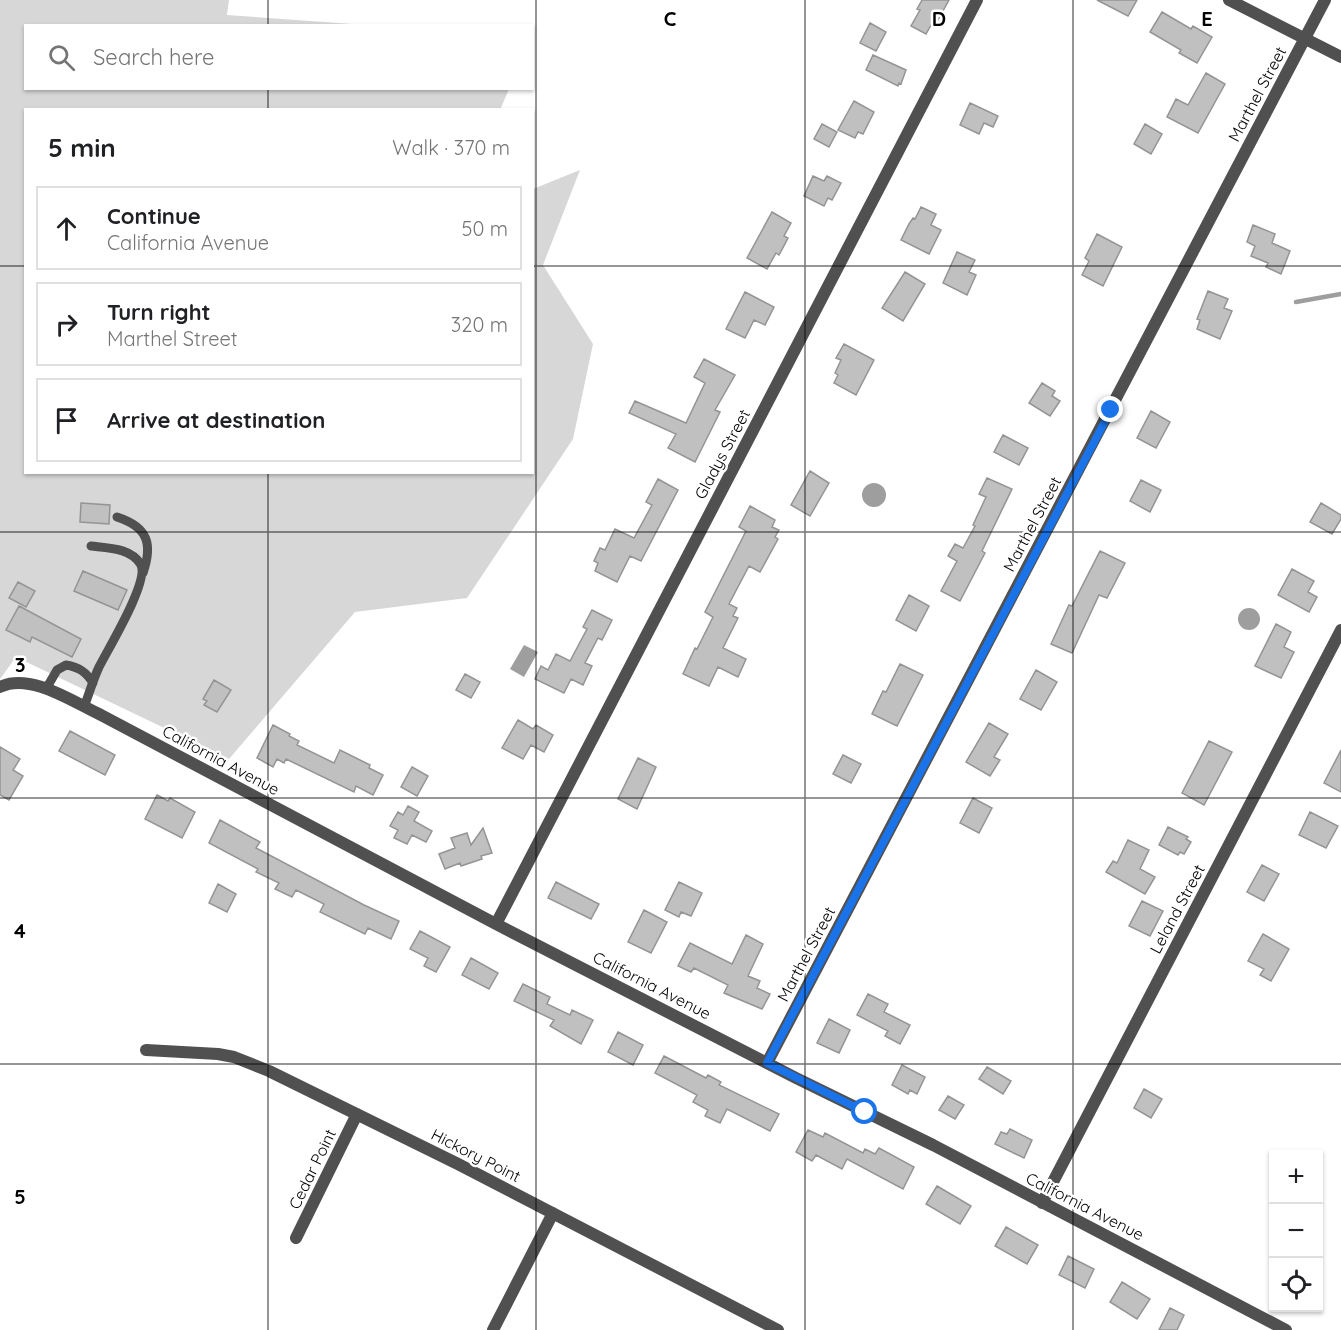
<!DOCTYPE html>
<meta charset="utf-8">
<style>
body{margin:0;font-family:Quicksand,sans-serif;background:#f2f2f2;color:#202124}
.controls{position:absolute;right:18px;bottom:18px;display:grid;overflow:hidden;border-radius:0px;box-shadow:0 2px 4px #0004}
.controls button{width:54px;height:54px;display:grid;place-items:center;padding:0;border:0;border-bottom:2px solid #e0e0e0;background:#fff;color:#202124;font:30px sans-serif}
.stop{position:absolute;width:18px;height:18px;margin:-14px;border:4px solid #1a73e8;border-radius:50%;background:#fff}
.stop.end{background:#1a73e8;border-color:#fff;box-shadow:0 2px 6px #0008}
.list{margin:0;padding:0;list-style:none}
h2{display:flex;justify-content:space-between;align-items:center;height:78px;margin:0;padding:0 24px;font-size:26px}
h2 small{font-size:20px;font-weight:400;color:#757577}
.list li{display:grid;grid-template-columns:39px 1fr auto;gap:18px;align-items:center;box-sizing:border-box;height:84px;margin:0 12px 12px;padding:0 12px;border:2px solid #e0e0e0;border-radius:0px}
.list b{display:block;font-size:22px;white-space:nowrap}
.list p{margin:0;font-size:20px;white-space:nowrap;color:#757577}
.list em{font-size:20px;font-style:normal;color:#757577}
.icon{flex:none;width:33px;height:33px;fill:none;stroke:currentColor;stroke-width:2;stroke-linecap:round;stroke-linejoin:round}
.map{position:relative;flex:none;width:1341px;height:1330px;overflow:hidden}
.search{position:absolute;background:#fff;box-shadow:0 2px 4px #0004;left:24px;top:24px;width:510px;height:66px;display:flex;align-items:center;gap:15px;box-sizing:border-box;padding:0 21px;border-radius:0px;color:#757577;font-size:22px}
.panel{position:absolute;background:#fff;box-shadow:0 2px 4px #0004;left:24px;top:108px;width:510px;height:366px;border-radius:0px}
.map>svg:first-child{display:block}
</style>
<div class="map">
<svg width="1341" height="1330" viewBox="0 0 1341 1330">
<rect width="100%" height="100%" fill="#fff"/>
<path fill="#d7d7d7" d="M0 0H229L227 15 366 25 26 26V88L509 89 500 110H26V472H532L533 189 580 170 543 265 593 344 573 439 467 598 355 612 229 759 16 657 0 679Z"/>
<path fill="#9e9e9e" d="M862 495a12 12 0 1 1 24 0a12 12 0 1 1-24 0Z
M1238 619a11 11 0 1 1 22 0a11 11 0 1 1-22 0Z
M524 645 538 652 524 677 510 669Z"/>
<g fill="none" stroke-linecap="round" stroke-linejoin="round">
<path stroke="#9e9e9e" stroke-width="4.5" d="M1296 302 1341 294"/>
</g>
<path fill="#c0c0c0" stroke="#949494" stroke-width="1.5" d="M922 0H949L938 20 935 18 926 34 911 26 920 10 917 9Z
M1097 0H1137L1128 16Z
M1162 12 1191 29 1193 26 1212 37 1197 63 1179 53 1181 50 1150 32Z
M870 23 886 32 876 51 860 43Z
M873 55 906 70 901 84 899 83 898 86 866 70Z
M1206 73 1225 84 1198 133 1167 117 1176 99 1188 105Z
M854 101 874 112 863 134 858 132 855 138 838 130Z
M970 103 998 116 993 127 984 123 979 134 960 125Z
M822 124 837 132 829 147 814 139Z
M1145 124 1162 134 1151 154 1134 144Z
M813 176 824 181 827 176 841 183 832 200 828 198 824 206 804 196Z
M921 207 936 214 931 225 941 230 929 254 901 240 909 224 913 218 915 219Z
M772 212 791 223 784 236 788 238 779 255 776 253 767 269 747 258Z
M1253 225 1275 234 1272 243 1290 251 1281 274 1266 267 1268 263 1251 256 1255 246 1247 242Z
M1097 234 1122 247 1103 286 1082 275 1089 261 1085 258Z
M957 252 975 260 969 272 976 275 967 295 943 283Z
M905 272 925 284 903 321 882 308Z
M1208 291 1228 299 1224 308 1232 311 1220 339 1197 329 1200 320 1197 319Z
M745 292 774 307 765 325 754 320 745 338 726 329Z
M844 344 874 360 856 395 834 383 838 375 835 373 841 360 836 358Z
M704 359 735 375 715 410 720 412 695 462 668 448 676 434 629 413 635 401 686 423 705 383 694 377Z
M1042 383 1055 391 1052 396 1060 401 1050 416 1029 403Z
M1151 411 1170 422 1156 448 1137 438Z
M1003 435 1028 448 1019 465 994 452Z
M810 471 829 483 810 516 791 505Z
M987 478 1012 489 982 551 985 553 960 601 941 591 957 561 948 556 955 544 963 548 975 526 973 525 986 497 979 494Z
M658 479 678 490 641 561 630 556 617 582 595 571 598 563 594 561 600 548 605 550 615 529 634 538 652 505 646 502Z
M1141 480 1161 490 1150 512 1130 501Z
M81 503 110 505 109 524 80 522Z
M1321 503 1341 515V519L1332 534 1310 522Z
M750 506 775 520 772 527 779 530 775 537 778 539 760 572 749 566 729 604 737 608 733 616 738 618 723 648 746 659 738 677 718 667 709 686 683 674 695 648 697 649 713 617 705 612 746 531 739 527Z
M1100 551 1125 563 1107 598 1099 595 1072 653 1051 644 1069 605 1072 606Z
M1292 569 1314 581 1308 592 1317 597 1309 612 1278 595Z
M83 571 127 590 118 610 74 591Z
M18 582 35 591 26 607 9 598Z
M909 595 929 606 916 631 896 620Z
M19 606 81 639 72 657 32 637 30 642 6 630Z
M592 610 612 620 602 640 598 638 585 663 592 666 583 685 571 679 564 693 535 679 541 666 548 670 556 654 570 661 587 629 583 627Z
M1276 624 1291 632 1284 647 1294 652 1281 678 1255 666Z
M900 664 923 675 897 726 872 714 883 691 886 692Z
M1036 670 1057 682 1041 710 1020 699Z
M465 674 480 682 471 698 456 690Z
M214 680 231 690 217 712 204 705 207 701 203 699Z
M518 720 533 729 536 725 553 735 544 752 531 745 523 759 502 748Z
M989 723 1008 734 994 757 1000 760 990 776 966 762Z
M273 725 290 734 289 736 299 741 297 745 334 763 340 750 370 765 369 768 383 775 373 795 356 786 354 792 286 759 284 763 277 759 273 767 257 758Z
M70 731 115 755 105 775 59 751Z
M1209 741 1232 752 1204 805 1182 793Z
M0 747 20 759 13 770 23 776 9 800 0 795Z
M1341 750V792L1324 783Z
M843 755 861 764 851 783 833 774Z
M638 758 656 767 637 809 618 799Z
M412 767 428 776 417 796 401 787Z
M157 795 168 801 170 798 195 812 182 838 145 819Z
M973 798 992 808 979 833 960 823Z
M408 806 419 812 414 821 432 831 426 842 412 835 407 844 394 838 398 830 390 826 398 812 403 815Z
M1310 812 1338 826 1326 848 1299 835Z
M220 820 260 842 256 848 364 905 399 921 391 939 368 928 365 934 320 912 324 904 296 890 292 897 275 889 279 883 256 872 258 869 209 843Z
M1168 827 1188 837 1186 839 1191 842 1184 854 1180 852 1178 855 1159 845Z
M483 828 492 853 481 856 482 859 461 866 460 863 445 869 439 854 455 848 451 838 467 833 471 845Z
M1128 840 1149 850 1140 869 1155 877 1145 894 1106 872 1113 861 1117 863Z
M1262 865 1279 874 1264 901 1247 892Z
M556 882 599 904 591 919 548 898Z
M679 882 702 893 691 916 681 912 679 917 665 910Z
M218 884 236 894 227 912 209 903Z
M1142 901 1163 911 1150 936 1129 926Z
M644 910 667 922 651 953 628 942Z
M420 931 450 947 436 972 424 966 428 958 410 949Z
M1263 934 1289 949 1271 981 1260 975 1264 969 1248 961Z
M746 935 763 944 748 976 760 981 757 988 770 994 762 1009 724 993 728 985 694 968 691 972 678 966 690 943 732 964Z
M471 958 498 973 489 989 462 975Z
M523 984 550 997 547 1004 570 1015 572 1010 593 1020 581 1044 550 1026 554 1020 514 1001Z
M868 994 888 1004 884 1012 910 1025 900 1044 885 1036 888 1031 857 1015Z
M829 1019 850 1030 839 1053 817 1043Z
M618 1032 643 1045 633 1065 608 1052Z
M664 1056 706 1078 708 1075 721 1082 719 1085 779 1114 770 1131 727 1109 720 1123 705 1116 708 1110 693 1102 697 1095 655 1073Z
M902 1065 925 1077 917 1094 910 1090 908 1094 892 1085Z
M987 1067 1011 1081 1003 1094 979 1079Z
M1144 1089 1162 1099 1151 1118 1134 1108Z
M948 1096 964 1105 955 1119 939 1110Z
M1010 1129 1032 1140 1024 1158 995 1144 1001 1132 1007 1134Z
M808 1130 823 1137 825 1133 863 1153 865 1149 875 1154 879 1148 914 1167 903 1189 847 1159 842 1169 816 1155 812 1161 796 1152Z
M937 1186 971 1206 960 1224 926 1204Z
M1006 1227 1038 1245 1027 1264 995 1246Z
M1068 1256 1094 1269 1085 1288 1059 1275Z
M1122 1282 1150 1299 1137 1319 1110 1302Z
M1170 1308 1184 1315 1177 1330H1159Z"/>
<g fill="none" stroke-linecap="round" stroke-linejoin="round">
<path stroke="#505050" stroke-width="9" d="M117 517C148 527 153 544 143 573
M46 689 57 670 66 665C79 667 86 672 93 683
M84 707C89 694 93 680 99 667 108 649 149 582 141 565 132 548 108 548 91 546"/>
<path stroke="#505050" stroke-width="12" d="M1229 0 1341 57
M0 687C30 672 73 702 101 715L496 924 796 1078 933 1145 1286 1330
M496 924 977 0
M146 1050 218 1054 234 1057 269 1071 458 1164 778 1330
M767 1063 1325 0
M1042 1203 1341 630
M296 1238 357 1114
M493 1330 553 1213"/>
</g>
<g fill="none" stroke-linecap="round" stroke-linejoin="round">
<path stroke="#1a73e8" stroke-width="8" d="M865 1112 767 1063 1111 410"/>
</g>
<path fill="none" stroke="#000" stroke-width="1.5" stroke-opacity="0.55" d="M268 0V26M536 0V1330M805 0V1330M1073 0V1330M268 88V110M0 266H26M532 266H1341M268 472V1330M0 532H1341M0 798H1341M0 1064H1341"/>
<g text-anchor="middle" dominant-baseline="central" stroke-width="5" stroke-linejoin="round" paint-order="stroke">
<g font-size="16" fill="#000" stroke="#fff">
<text transform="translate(1257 94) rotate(-62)">Marthel Street</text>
<text transform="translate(722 454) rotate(-62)">Gladys Street</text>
<text transform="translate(1032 524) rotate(-62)">Marthel Street</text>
<text transform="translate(221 760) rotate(28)">California Avenue</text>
<text transform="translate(1177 909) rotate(-62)">Leland Street</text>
<text transform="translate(806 954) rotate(-62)">Marthel Street</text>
<text transform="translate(652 985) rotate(27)">California Avenue</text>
<text transform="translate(476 1155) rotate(27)">Hickory Point</text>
<text transform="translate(312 1169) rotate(-64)">Cedar Point</text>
<text transform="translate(1085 1206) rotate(27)">California Avenue</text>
</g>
</g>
<g font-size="20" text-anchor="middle" font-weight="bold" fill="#000" stroke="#fff" stroke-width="5" stroke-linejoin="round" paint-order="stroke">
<text x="670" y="26">C</text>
<text x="939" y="26">D</text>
<text x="1207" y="26">E</text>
<text x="20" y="672">3</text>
<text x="20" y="938">4</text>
<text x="20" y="1204">5</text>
</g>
</svg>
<div class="controls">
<button>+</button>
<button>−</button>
<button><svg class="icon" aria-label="locate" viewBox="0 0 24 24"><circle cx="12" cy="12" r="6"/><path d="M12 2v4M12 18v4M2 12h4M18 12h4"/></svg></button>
</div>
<div class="stop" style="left:865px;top:1112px"></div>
<div class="stop end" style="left:1111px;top:410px"></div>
<div class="search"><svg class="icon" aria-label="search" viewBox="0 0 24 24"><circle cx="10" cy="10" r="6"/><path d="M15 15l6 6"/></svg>Search here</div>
<section class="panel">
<h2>5 min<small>Walk · 370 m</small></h2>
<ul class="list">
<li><svg class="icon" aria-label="ahead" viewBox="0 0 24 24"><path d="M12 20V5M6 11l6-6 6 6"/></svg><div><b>Continue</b><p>California Avenue</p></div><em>50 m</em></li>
<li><svg class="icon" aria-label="right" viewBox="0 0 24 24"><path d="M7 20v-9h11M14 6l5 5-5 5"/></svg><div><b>Turn right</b><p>Marthel Street</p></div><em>320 m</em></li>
<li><svg class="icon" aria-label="arrive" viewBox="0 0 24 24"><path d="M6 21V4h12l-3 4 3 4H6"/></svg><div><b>Arrive at destination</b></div></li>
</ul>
</section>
</div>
